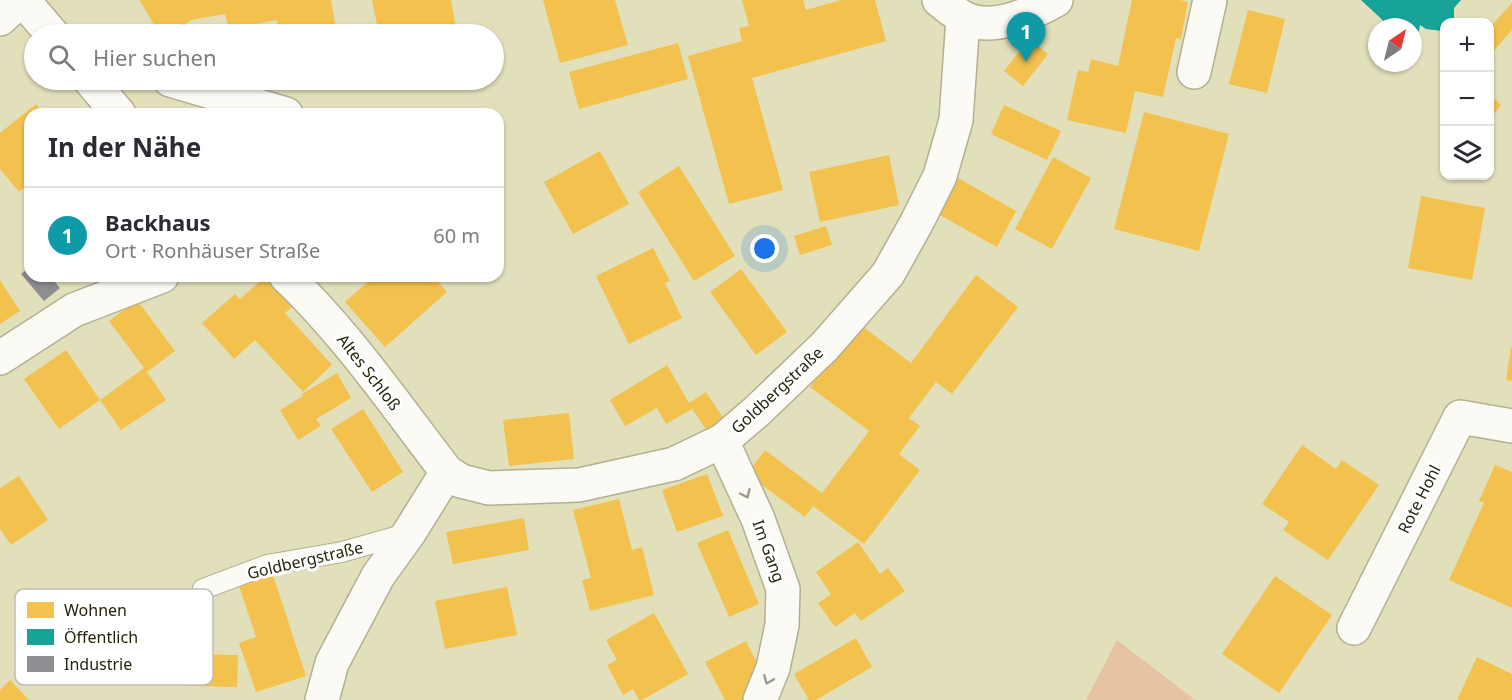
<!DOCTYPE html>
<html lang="de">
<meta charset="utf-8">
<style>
body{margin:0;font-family:"Noto Sans",sans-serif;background:#f2f2f3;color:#2b2b33}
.controls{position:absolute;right:18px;top:18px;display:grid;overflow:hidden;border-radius:12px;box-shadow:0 2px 4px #0004}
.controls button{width:54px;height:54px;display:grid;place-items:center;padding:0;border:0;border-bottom:2px solid #e1e1e2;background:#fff;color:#2b2b33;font:30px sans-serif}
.compass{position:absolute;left:1368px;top:18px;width:54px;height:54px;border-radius:50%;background:#fff;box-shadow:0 2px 4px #0004;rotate:35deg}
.you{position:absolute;left:765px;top:249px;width:21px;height:21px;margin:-15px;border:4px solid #fff;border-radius:50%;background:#1a73e8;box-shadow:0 0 0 9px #1a73e833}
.badge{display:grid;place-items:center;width:39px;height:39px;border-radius:50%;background:#ea580c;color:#fff;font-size:20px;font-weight:700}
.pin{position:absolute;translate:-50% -50px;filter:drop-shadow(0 2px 3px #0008)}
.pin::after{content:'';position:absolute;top:32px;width:21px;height:18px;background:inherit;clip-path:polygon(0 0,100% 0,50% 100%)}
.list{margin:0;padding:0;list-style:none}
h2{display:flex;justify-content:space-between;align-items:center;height:78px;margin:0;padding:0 24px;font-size:26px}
h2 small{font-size:20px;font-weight:400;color:#7c7c81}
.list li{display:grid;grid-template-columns:39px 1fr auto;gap:18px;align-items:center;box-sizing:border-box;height:96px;padding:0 24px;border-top:2px solid #e1e1e2}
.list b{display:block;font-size:22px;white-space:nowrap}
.list p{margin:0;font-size:20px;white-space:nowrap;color:#7c7c81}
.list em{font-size:20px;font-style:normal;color:#7c7c81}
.icon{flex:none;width:33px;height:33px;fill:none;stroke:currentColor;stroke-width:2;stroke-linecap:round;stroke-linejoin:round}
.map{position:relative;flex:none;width:1512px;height:700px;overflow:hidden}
.search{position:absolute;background:#fff;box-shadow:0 2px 4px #0004;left:24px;top:24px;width:480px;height:66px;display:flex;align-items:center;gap:15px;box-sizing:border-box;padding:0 21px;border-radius:33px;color:#7c7c81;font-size:22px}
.panel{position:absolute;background:#fff;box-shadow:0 2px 4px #0004;left:24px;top:108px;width:480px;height:174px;border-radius:18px}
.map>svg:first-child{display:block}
</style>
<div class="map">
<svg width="1512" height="700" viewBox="0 0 1512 700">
<rect width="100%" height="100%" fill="#e2e0bb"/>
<path fill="#e5c3a3" d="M1117 640 1195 700H1086Z"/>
<path fill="#f2c14e" d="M141 0H331L337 34H279L277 20 229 29 225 14 191 20 172 34H160L140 1Z
M372 0H451L457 34H379Z
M543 0H615L628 45 560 63Z
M742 0H803L806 10 841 0H875L886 41 752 78 783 190 729 204 688 56 742 41 739 28 749 26Z
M1132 0H1180L1188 2 1181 39 1176 38 1163 97 1135 91 1126 133 1067 120 1078 70 1088 72 1091 59 1118 66Z
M1512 3V30L1490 55V27Z
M1248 10 1285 19 1267 93 1229 84Z
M1029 39 1048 54 1023 86 1004 71Z
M678 43 688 79 579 109 569 72Z
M1490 95 1501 105 1490 119Z
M36 104 45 114H30V183L19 192 0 169V133Z
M1004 105 1061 131 1047 160 991 134Z
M1144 112 1229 134 1199 251 1114 229Z
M600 151 629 204 573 234 544 182Z
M889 155 899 205 820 222 809 172Z
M1053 157 1091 178 1052 249 1015 229Z
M679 166 735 256 694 281 638 192Z
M958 178 1016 211 997 247 938 214Z
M1421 196 1485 208 1472 280 1408 268Z
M826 226 832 245 800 255 794 236Z
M653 248 670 281 665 283 682 318 629 344 596 276Z
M741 269 787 332 756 355 710 292Z
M976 275 1018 307 952 394 936 382 909 418 920 426 899 454 920 470 864 544 813 506 805 517 747 474 765 450 822 493 869 431 810 387 858 323 911 363Z
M266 276H278L300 300 285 313 332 365 303 392 255 340 234 359 202 323 235 294 240 299Z
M370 276H433L447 292 385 347 345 302 372 278Z
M0 280 20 311 0 324Z
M137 300 175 351 147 372 166 400 121 430 100 400 144 368 109 321Z
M1511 347H1512V381L1506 380Z
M66 350 100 400 59 429 24 379Z
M667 365 689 403 706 392 724 419 707 431 692 409 666 424 657 408 625 426 610 400Z
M337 373 351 398 316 419 321 426 298 440 280 410 303 396 302 394Z
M363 409 403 472 372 492 331 429Z
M569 413 574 459 509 466 503 420Z
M1302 445 1336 469 1342 460 1379 485 1328 560 1283 530 1289 522 1262 504Z
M1495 465 1512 472V608L1449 580 1484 503 1479 501Z
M707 474 723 516 677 532 662 490Z
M19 476 48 520 11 545 0 529V488Z
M619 499 632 550 642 547 654 595 590 611 582 580 591 578 573 510Z
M524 518 529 550 453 564 446 532Z
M728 530 759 604 729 617 697 543Z
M858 542 880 574 888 568 905 591 861 621 855 613 835 627 818 603 831 594 816 572Z
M273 575 306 676 256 692 239 643 256 637 239 586Z
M1275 576 1332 615 1279 693 1222 654Z
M507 587 517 635 445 649 435 601Z
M149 606H183V654L238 655 237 687 185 686V673H148Z
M654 613 688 674 642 700H639L633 689 623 695 607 665 617 660 606 640Z
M856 638 872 667 816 700H809L794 674Z
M746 641 759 667 744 700H725L705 662Z
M1477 657 1512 674V700H1457Z
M10 680 29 700H0V690Z"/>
<path fill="#17a398" d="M1361 0H1461L1454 8V19L1450 22H1444V29L1442 31 1426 29 1420 25 1419 31 1413 36V27H1390Z"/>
<path fill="#8d8d92" d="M30 267V276H50L60 288 44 301 21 274Z"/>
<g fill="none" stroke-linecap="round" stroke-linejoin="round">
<defs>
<path id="service" d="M203 589 267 565 342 552 409 533"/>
<path id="minor" d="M23 0 52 34
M1194 72 1210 0
M90 80 119 114
M170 80 286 114
M286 276C347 334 396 406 447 472L461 481 489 488 579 485 674 464 722 441 756 412 825 346 888 274 917 222 940 176 956 120 963 18
M0 358 74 310 162 276
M722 441 758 519 783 589 782 625 773 668 760 700
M1354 628 1460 417 1512 426
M322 700 332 663 378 576 409 533 447 472"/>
<path id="tertiary" d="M939 0C946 6 954 12 962 17 990 33 1031 14 1056 0
M0 19 21 0"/>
</defs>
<use href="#service" stroke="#b2b093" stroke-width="22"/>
<use href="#minor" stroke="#b2b093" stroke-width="36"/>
<use href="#tertiary" stroke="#b2b093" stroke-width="36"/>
<use href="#service" stroke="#fbfaf5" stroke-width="20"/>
<use href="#minor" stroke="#fbfaf5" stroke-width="33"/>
<use href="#tertiary" stroke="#fbfaf5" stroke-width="33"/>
</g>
<defs><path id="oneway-chevron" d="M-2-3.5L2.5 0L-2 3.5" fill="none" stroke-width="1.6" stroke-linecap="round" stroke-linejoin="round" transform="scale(1.5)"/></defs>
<g stroke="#9b9a8b">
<use href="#oneway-chevron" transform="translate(746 494) rotate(65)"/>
<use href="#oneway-chevron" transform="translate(768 680) rotate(112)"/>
</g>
<g text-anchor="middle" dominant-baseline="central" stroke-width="6" stroke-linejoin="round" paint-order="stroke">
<g font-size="16" fill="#262409" stroke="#fff">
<text transform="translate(369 372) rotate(52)">Altes Schloß</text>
<text transform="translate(777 390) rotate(-43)">Goldbergstraße</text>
<text transform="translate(1419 499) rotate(-63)">Rote Hohl</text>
<text transform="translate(769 551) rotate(70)">Im Gang</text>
<text transform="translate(305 560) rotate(-13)">Goldbergstraße</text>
</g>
</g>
<rect x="15" y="589" width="198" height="96" rx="9" fill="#fff" stroke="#bebdb5" stroke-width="1.5"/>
<rect x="27" y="602" width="27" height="16" fill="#f2c14e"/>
<rect x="27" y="629" width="27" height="16" fill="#17a398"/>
<rect x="27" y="656" width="27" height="16" fill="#8d8d92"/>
<g font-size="16" fill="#262409">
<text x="64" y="616">Wohnen</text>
<text x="64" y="643">Öffentlich</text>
<text x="64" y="670">Industrie</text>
</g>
</svg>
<div class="controls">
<button>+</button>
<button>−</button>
<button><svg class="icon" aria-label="layers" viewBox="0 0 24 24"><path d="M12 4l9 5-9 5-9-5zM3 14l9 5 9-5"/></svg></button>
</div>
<svg class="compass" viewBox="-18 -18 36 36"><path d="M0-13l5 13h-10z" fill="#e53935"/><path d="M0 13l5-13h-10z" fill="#7c7c81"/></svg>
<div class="you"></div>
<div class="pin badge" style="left:1026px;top:62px;background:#0f9aa8">1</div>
<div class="search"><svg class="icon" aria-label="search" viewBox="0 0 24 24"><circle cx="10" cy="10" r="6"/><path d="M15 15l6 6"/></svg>Hier suchen</div>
<section class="panel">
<h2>In der Nähe<small></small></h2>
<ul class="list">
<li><span class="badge" style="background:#0f9aa8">1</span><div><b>Backhaus</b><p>Ort · Ronhäuser Straße</p></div><em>60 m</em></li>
</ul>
</section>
</div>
